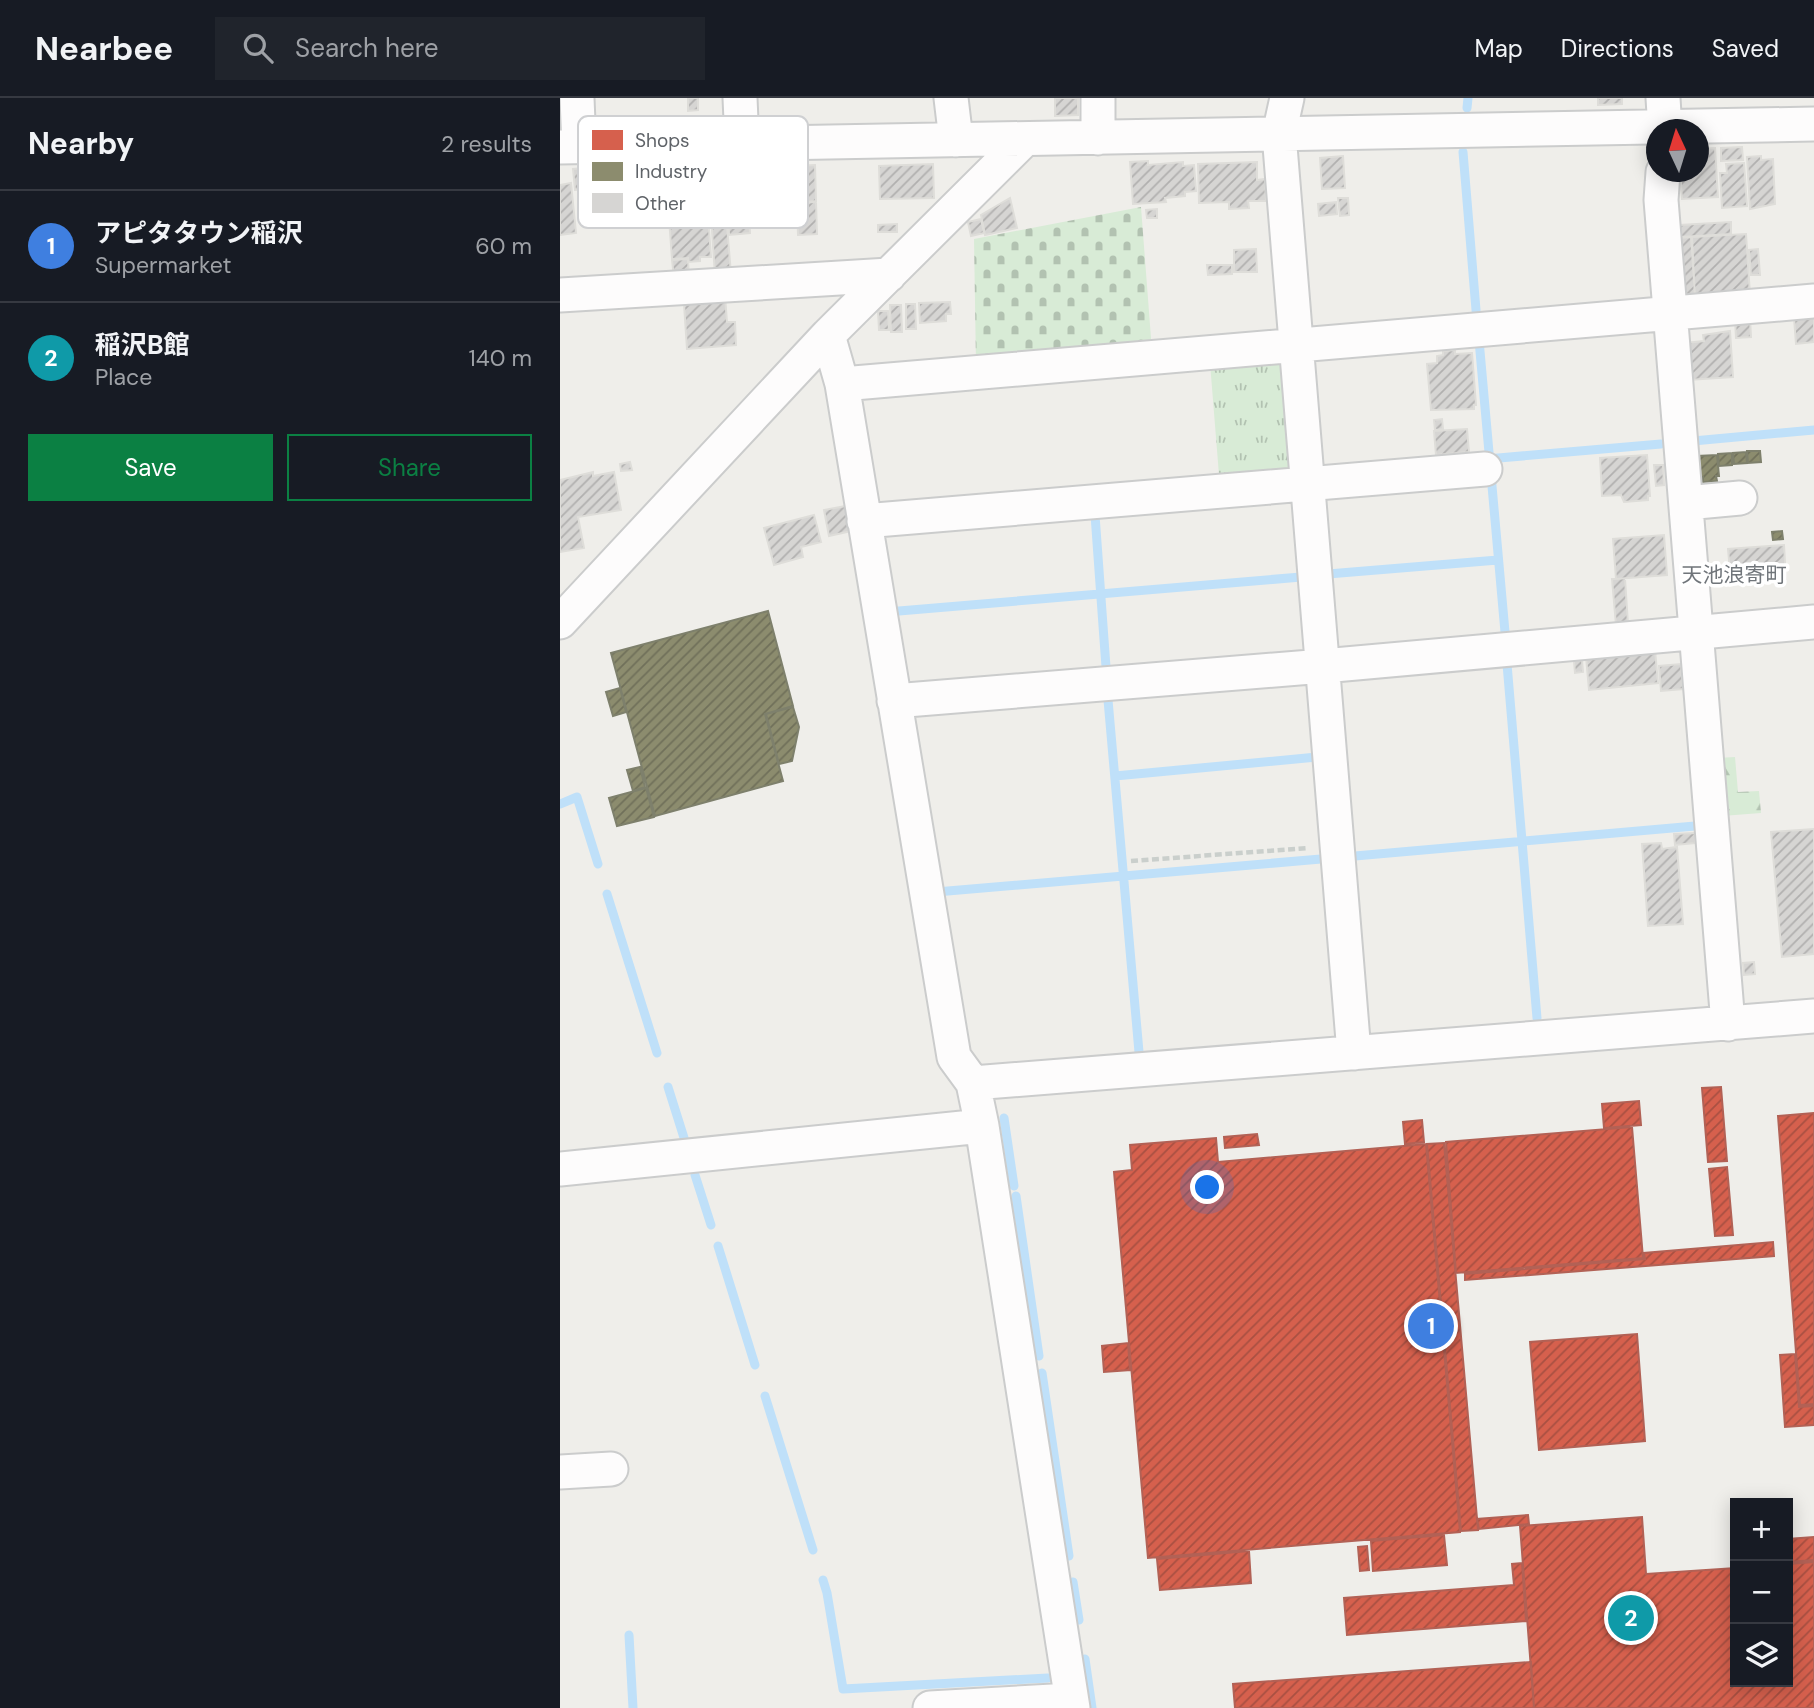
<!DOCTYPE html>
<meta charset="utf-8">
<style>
body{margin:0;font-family:"DM Sans","Noto Sans JP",sans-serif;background:#20242c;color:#f1f3f6}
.controls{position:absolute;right:21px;bottom:21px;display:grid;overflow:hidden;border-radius:0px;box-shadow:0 4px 18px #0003}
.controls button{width:63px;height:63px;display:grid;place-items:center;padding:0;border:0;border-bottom:2px solid #363941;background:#171b24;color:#f1f3f6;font:35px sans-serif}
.compass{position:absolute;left:1086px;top:21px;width:63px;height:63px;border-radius:50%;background:#171b24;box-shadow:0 4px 18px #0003;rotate:356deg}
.you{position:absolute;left:648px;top:1090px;width:24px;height:24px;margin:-18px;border:5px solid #fff;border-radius:50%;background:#1a73e8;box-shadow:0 0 0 10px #1a73e833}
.badge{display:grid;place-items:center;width:46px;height:46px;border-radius:50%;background:#0b8043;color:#fff;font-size:23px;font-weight:700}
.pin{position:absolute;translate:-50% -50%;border:4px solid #fff;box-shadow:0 2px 7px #0006}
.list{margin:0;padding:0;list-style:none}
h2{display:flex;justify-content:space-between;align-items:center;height:91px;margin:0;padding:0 28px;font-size:30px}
h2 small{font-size:23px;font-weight:400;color:#9ea1a6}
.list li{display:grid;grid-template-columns:46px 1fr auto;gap:21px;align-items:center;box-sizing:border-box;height:112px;padding:0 28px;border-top:2px solid #363941}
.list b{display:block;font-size:26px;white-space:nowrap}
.list p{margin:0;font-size:23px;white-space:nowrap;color:#9ea1a6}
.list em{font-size:23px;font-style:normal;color:#9ea1a6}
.actions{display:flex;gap:14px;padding:21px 28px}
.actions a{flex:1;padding:16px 0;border:2px solid #0b8043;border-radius:0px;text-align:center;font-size:24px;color:#0b8043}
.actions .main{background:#0b8043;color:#fff}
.icon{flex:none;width:38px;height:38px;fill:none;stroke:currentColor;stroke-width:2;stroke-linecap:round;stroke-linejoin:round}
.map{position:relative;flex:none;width:1254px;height:1610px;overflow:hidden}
header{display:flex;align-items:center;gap:42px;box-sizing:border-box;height:98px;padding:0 35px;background:#171b24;border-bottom:2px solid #363941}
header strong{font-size:33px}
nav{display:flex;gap:38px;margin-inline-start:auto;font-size:24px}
.search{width:490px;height:63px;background:#20242c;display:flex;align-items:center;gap:18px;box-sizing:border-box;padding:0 24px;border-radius:0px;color:#9ea1a6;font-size:26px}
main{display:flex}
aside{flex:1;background:#171b24}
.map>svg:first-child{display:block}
</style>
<header>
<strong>Nearbee</strong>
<div class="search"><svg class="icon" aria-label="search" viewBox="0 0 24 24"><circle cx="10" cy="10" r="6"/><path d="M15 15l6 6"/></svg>Search here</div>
<nav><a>Map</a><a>Directions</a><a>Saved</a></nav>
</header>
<main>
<aside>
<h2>Nearby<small>2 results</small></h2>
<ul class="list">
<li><span class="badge" style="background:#3f7fe0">1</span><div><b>アピタタウン稲沢</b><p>Supermarket</p></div><em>60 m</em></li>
<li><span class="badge" style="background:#0f9aa8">2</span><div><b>稲沢B館</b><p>Place</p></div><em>140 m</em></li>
</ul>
<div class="actions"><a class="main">Save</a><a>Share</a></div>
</aside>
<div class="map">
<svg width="1254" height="1610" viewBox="0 0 1254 1610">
<defs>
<pattern id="grass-tufts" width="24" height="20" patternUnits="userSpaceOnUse" patternTransform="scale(1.75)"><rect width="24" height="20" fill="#d8ebd6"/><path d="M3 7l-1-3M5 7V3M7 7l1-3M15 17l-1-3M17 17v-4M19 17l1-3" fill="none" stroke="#b2c2b1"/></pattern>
<pattern id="forest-firs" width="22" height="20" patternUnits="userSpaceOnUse" patternTransform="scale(1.75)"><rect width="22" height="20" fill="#d8ebd6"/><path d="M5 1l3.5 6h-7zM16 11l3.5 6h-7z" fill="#b2c2b1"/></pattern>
<pattern id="cemetery-stones" width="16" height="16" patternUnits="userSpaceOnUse" patternTransform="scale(1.75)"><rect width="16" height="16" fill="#d8ebd6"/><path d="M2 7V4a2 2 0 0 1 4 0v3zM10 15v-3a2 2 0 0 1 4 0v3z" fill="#b2c2b1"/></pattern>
<pattern id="shops-hatch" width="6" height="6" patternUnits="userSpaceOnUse" patternTransform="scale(1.75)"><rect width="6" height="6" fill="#d6604d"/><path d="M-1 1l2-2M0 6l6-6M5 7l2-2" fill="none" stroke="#a85042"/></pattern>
<pattern id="industry-hatch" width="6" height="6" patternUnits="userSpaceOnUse" patternTransform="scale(1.75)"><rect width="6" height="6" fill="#8c8c6e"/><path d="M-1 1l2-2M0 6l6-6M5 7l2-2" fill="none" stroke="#70705a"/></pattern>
<pattern id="building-hatch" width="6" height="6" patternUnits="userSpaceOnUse" patternTransform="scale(1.75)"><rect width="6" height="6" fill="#d6d5d3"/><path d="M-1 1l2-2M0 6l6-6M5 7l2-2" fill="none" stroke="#b1b0af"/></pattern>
</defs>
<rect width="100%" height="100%" fill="#efeeea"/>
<path fill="url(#grass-tufts)" d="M713 260 723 267 732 370 659 377 650 265Z"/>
<path fill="url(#forest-firs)" d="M1175 659 1178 694 1199 693 1201 715 1162 718 1157 660Z"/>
<path fill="url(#cemetery-stones)" d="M581 109 592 253 416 267 414 141Z"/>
<path fill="url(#shops-hatch)" stroke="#b26155" stroke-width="2" d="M1161 989 1167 1063 1148 1064 1142 990Z
M1079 1003 1081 1027 1044 1030 1042 1006Z
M1254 1015V1306L1240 1307 1218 1018Z
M862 1022 864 1044 845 1046 843 1024Z
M1072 1029 1083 1160 896 1175 886 1044Z
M697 1036 699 1047 665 1050 664 1039Z
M656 1040 658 1064 866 1046 900 1434 588 1460 554 1074 572 1072 570 1047Z
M884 1045 918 1432 901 1433 867 1046Z
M1167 1069 1173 1137 1155 1138 1149 1071Z
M1213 1144 1214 1158 905 1182V1176L1085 1161 1084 1155Z
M1077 1236 1085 1343 979 1352 970 1244Z
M568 1245 570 1272 544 1274 542 1248Z
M1235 1256 1239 1309 1254 1308V1327L1225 1329 1220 1257Z
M968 1417 969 1426 919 1431 917 1421Z
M1082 1419 1086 1476 1175 1470V1584H1228V1466L1254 1464V1610H974L960 1428Z
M884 1437 887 1467 813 1473 811 1443Z
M1254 1439V1462L1228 1464V1441Z
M807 1448 809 1472 800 1473 798 1449Z
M689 1453 691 1485 600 1492 597 1461Z
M962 1465 966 1523 787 1537 784 1500 954 1487 952 1466Z
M971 1564 974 1610H675L673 1586Z"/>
<path fill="url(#industry-hatch)" stroke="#7e806c" stroke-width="2" d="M1187 353H1200L1201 364 1188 365Z
M1186 354 1187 365 1174 366 1173 355Z
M1172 355V367L1159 368 1158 356Z
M1157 357 1159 378H1156L1157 383 1143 384V379H1138L1137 358Z
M1222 433 1223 441 1213 442 1212 434Z
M208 513 233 608 205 616 223 683 95 718 51 555Z
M60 590 66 614 53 618 46 594Z
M233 609 239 629 232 663 219 666 206 616Z
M80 669 85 689 73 693 67 672Z
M86 690 94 719 57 728 49 700Z"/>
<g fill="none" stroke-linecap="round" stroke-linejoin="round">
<path stroke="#bfe0f9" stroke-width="9" d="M907 10 908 0
M903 54 917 224
M919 242 945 534
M1133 343 1254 332
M927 361 1101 346
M535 417 546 569
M768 476 938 462
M327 514 741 479
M947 566 977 920
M548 602 579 954
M555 678 757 659
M0 706 17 699 38 766
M795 758 1135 728
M376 794 761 761
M47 796 97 955
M108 989 125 1043
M444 1020 454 1088
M135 1077 151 1127
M456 1098 479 1258
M158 1148 195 1267
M482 1275 509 1458
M205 1298 253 1452
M263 1482 267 1495 283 1591 488 1580
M513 1484 519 1522
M69 1537 73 1610
M525 1561 532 1610"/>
</g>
<path fill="url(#building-hatch)" stroke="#deddd9" stroke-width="2" d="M128 0H138V12L128 13Z
M495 0H518V17L495 18Z
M1038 0H1062V6L1038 7Z
M1182 49 1183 62 1161 63V50Z
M1155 50 1158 99 1122 101 1120 74H1139V51Z
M783 58 785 90 762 91 760 60Z
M1201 58V62L1213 61 1215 106 1190 111 1187 59Z
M588 63V67L623 64V68L634 67 636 93 625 94V98L605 100 606 104 573 106 570 64Z
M697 64V82L705 81 706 103H688L689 110 669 111V104L639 105 638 66Z
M1184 65 1187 108 1162 110 1160 75H1167L1166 66Z
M373 66 374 100 320 101 319 68Z
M255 67 256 103 245 104 244 82H232V68Z
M24 70 25 91 15 92 13 71Z
M11 85 16 135 0 137V87Z
M450 100 457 130 425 137 421 117Z
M778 100H788L789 117 780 118Z
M256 104 257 136 238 137 237 105Z
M776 104 777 116 759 118 758 106Z
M597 111V120H587L586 112Z
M189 115 190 135 169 137 168 117Z
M166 116 171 176 155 177 151 118Z
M148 117 151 159H140V163L128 164V160L112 161 109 120Z
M421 121 424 135 411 138 408 124Z
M1171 124V136L1120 139V127Z
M337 126V134H318V127Z
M1186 136 1190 197 1135 201 1132 139Z
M1131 139 1135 197 1124 198 1118 140Z
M696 151 697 174H674V152Z
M1198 151 1200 177H1191L1189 152Z
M128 161 129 179 114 180 112 162Z
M647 167H672V176L648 177Z
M165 198 167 224H175L176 247 127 251 124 206Z
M390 204 391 216H386V223L360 225 359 205Z
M346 206H355L356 231H346Z
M330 207H341L342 234H331Z
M318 213H328L329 232H319Z
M1254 218V244L1236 246 1234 220Z
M1190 220 1191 239 1176 240 1175 221Z
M1170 233 1173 279 1128 282 1125 245 1144 243 1143 237Z
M895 252V256L912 255 916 307H914V311L871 312 867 266 877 265V258L883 257V253Z
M882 321 883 331 875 332 874 322Z
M907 331 909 354 876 357 874 333Z
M1087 357 1090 398H1088V402L1064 404 1061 397 1042 398 1040 360Z
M70 364 72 372 61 373 60 366Z
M1094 367H1103L1104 387 1096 388Z
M33 374V378L54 374 61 412 18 419 24 450 0 454V382Z
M291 407 296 432 269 438 264 412Z
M254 417 261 444 241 449 243 459 214 467 204 430Z
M1104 437 1107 477 1056 481 1053 441Z
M1224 447 1226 481 1171 485 1168 451Z
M1052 481H1065L1068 526 1056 527Z
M1095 552 1098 585 1029 592 1026 559Z
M1022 562 1023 574 1015 575 1014 563Z
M1121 566 1123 591 1101 593 1099 568Z
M1254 731V856L1222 859 1211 734Z
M1135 735V745L1115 747 1114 736Z
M1101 745 1102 751 1117 749 1123 826 1088 828 1082 746Z
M1194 864 1195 876 1184 877 1183 865Z"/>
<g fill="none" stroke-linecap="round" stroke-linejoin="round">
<defs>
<path id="minor" d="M17 0 19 48
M180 0 182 45
M391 0 396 42
M727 0 719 36 794 955
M1103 0 1105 32
M538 40V0
M0 49 1254 26
M1103 74 1101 102 1168 926
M0 197 329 177
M268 237 282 286 394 959 413 985 422 1028 513 1610
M282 286 1254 203
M1126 405 1180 400
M304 423 925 371
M0 524 268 237 465 41
M334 603 763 568 1254 524
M413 985 1254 918
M0 1071 422 1028
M0 1374 51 1371
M370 1610 511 1602"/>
</defs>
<use href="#minor" stroke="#cbcccc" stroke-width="37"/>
<path stroke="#cacfcc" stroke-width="4.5" stroke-dasharray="7 3.5" stroke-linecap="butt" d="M571 763 748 750"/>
<use href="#minor" stroke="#fdfcfc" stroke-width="33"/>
</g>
<g text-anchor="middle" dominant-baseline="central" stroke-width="7" stroke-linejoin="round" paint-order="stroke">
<g font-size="21" fill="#70757a" stroke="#fff">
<text x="1174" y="477">天池浪寄町</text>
</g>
</g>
<rect x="18" y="18" width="230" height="112" rx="10" fill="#fff" stroke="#cfd0d2" stroke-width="2"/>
<rect x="32" y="32" width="31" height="20" fill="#d6604d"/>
<rect x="32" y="64" width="31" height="19" fill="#8c8c6e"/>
<rect x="32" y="95" width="31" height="20" fill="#d6d5d3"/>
<g font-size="19" fill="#5f6368">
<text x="75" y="49">Shops</text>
<text x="75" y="80">Industry</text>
<text x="75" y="112">Other</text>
</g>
</svg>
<div class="controls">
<button>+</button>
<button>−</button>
<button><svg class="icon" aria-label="layers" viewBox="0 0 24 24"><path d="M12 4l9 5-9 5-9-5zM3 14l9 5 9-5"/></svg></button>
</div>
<svg class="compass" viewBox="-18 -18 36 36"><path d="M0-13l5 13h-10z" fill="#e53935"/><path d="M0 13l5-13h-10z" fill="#9ea1a6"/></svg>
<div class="you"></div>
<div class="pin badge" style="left:871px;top:1228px;background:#3f7fe0">1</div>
<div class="pin badge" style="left:1071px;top:1520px;background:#0f9aa8">2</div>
</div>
</main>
